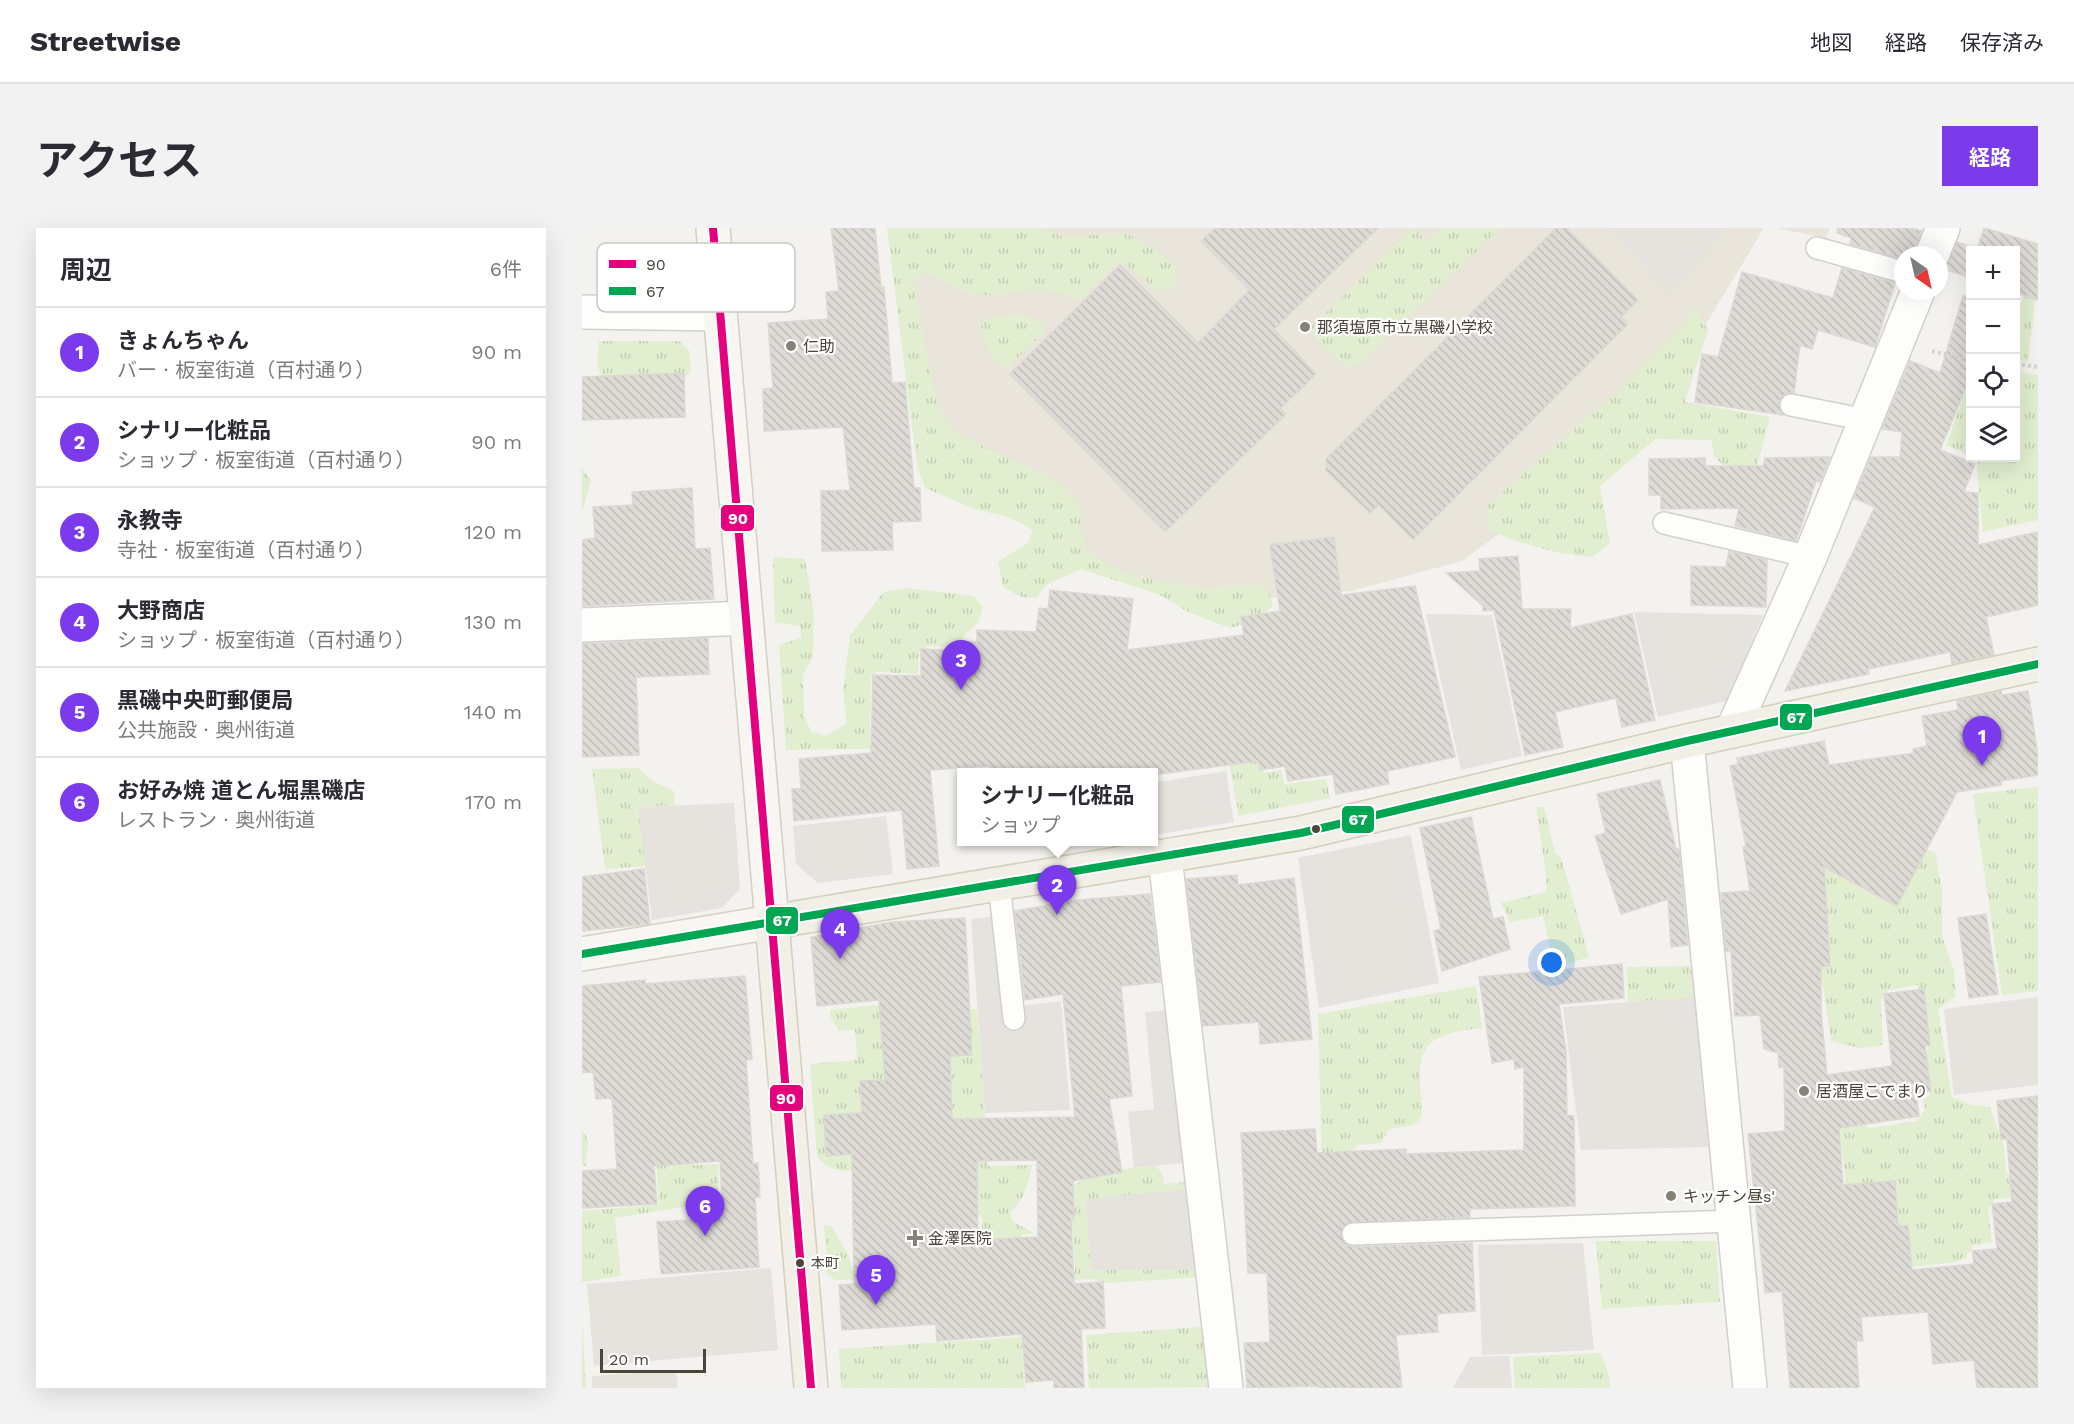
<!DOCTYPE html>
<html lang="ja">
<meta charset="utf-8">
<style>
body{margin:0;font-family:"Work Sans","Noto Sans JP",sans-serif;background:#f2f2f3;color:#2b2b33}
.controls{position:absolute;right:18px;top:18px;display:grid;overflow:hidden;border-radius:0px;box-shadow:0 6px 24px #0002}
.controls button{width:54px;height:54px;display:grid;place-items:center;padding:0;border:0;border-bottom:2px solid #e1e1e2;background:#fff;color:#2b2b33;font:30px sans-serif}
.compass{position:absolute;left:1312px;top:18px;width:54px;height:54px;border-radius:50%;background:#fff;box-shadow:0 6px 24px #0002;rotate:146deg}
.scale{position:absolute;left:18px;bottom:15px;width:106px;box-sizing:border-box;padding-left:6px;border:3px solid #4b4439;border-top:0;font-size:16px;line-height:21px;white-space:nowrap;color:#4b4439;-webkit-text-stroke:4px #fff;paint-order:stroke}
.you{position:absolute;left:970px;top:735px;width:21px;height:21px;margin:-15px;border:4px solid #fff;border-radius:50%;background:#1a73e8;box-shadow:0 0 0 9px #1a73e833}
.badge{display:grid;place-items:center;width:39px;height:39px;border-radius:50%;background:#7c3aed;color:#fff;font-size:20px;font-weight:700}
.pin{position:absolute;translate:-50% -50px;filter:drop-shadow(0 2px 3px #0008)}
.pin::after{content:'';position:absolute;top:32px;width:21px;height:18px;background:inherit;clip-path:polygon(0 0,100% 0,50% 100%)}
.popup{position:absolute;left:375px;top:540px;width:201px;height:78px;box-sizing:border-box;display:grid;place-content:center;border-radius:0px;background:#fff;filter:drop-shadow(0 2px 4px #0005);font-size:20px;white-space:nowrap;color:#7c7c81}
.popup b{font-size:22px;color:#2b2b33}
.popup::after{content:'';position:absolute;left:50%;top:100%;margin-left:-12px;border:12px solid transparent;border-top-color:#fff}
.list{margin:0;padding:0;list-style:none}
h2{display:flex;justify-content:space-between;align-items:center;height:78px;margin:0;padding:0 24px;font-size:26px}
h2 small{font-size:20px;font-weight:400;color:#7c7c81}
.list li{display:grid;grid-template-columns:39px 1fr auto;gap:18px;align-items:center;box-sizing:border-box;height:90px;padding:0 24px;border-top:2px solid #e1e1e2}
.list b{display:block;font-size:22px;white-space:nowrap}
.list p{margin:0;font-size:20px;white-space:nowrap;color:#7c7c81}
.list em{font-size:20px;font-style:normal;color:#7c7c81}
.icon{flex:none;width:33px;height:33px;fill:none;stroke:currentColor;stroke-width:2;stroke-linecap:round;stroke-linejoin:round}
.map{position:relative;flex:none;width:1456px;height:1160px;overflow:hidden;border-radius:0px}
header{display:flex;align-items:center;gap:36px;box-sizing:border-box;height:84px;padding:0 30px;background:#fff;border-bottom:2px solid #e1e1e2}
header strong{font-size:28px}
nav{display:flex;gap:33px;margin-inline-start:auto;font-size:21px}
.intro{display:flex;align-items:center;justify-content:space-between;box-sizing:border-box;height:144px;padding:0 36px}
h1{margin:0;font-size:42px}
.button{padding:15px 27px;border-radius:0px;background:#7c3aed;color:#fff;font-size:21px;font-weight:700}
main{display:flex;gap:36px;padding:0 36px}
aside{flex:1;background:#fff;border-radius:0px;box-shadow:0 6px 24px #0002}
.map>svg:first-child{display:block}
</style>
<header>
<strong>Streetwise</strong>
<nav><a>地図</a><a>経路</a><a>保存済み</a></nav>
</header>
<div class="intro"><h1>アクセス</h1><a class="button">経路</a></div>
<main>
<aside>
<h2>周辺<small>6件</small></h2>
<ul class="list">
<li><span class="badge">1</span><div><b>きょんちゃん</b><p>バー · 板室街道（百村通り）</p></div><em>90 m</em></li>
<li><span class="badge">2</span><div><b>シナリー化粧品</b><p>ショップ · 板室街道（百村通り）</p></div><em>90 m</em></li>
<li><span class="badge">3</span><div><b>永教寺</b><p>寺社 · 板室街道（百村通り）</p></div><em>120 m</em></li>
<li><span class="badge">4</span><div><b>大野商店</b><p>ショップ · 板室街道（百村通り）</p></div><em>130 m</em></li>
<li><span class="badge">5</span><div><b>黒磯中央町郵便局</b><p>公共施設 · 奥州街道</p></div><em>140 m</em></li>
<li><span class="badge">6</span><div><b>お好み焼 道とん堀黒磯店</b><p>レストラン · 奥州街道</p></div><em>170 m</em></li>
</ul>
</aside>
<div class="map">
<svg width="1456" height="1160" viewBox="0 0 1456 1160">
<defs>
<pattern id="grass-tufts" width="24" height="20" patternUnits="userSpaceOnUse" patternTransform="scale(1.5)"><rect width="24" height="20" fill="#e1eecf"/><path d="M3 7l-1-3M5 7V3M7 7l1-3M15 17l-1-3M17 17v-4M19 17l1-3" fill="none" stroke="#c3cdb2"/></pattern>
<pattern id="building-back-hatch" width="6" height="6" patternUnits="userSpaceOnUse" patternTransform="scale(1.5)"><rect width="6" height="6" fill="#dedbd6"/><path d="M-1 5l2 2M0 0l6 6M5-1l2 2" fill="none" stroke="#c0bdb8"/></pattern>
</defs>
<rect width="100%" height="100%" fill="#f4f2ee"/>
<path fill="#eae5da" d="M312 0H1182L1062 199 880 333 769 363 659 372 522 344 344 239Z
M1194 0H1248L1244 10Z"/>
<path fill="url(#grass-tufts)" d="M305 0H456L480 8 545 6 569 18 596 41 592 58 577 64 538 32 497 72 467 62 434 63 417 68 388 66 345 45 331 54 352 163 362 190 378 208 464 247 485 261 500 283 499 301 504 323 535 342 586 355 629 360 667 356 684 358 691 378 670 394 648 400 608 385 578 367 499 341 464 357 454 370 440 369 421 359 416 334 447 314 451 301 423 288 395 282 343 260 335 238Z
M831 0 846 13 860 0H919L780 134 770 139 759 135 726 102Z
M1456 32V67L1453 74 1446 133 1434 132V88Z
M1115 82 1126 102 1103 174 1188 189 1173 246 1147 243 1132 228 1129 212 1073 211 1018 258 1028 315 1010 329C973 326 940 316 906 302L905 278 1037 162Z
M437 86 454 91 462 98V105L426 139 412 134 399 105 400 94 411 88Z
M17 113H97L107 122 109 143 93 159 21 154 15 135Z
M1434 144 1456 147V292L1401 304 1394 230H1434Z
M1388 151V227L1364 217Z
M0 241 9 252 0 285Z
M191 329 223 331 232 384 231 429 221 447 222 488 229 503 244 508 265 495 261 463 268 407 302 364 326 360 392 368 401 379 396 395 381 409 380 420 346 418 337 423 336 446 295 444 289 448 288 512 367 511 468 518 204 522 197 417 219 410 218 398 193 394Z
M668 483 682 545 699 542 703 556 744 551 748 570 657 588 647 535Z
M56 540 71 553 92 563 93 577 56 579 64 638 23 641 10 541Z
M1456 559V763L1420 767 1391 566Z
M954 579H962L973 625 979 629 1007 729 973 740 961 688 928 694 919 675 964 664C967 654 956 595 954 579Z
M1296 611 1353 624 1360 663V708L1372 742 1374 768 1356 781 1370 869 1389 877 1408 879 1422 918 1424 945 1441 953 1456 969 1413 971 1406 981 1410 1014 1392 1017 1384 1029 1374 1034 1287 1044 1268 993 1257 894 1274 893 1289 900 1335 893 1343 882 1341 872 1348 866 1341 827 1346 822 1336 757 1307 762 1299 773 1301 817 1277 820 1249 813 1239 745 1232 647 1257 636Z
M1109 738 1114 769 1046 774 1045 739Z
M894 758 900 800C829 807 837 828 840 888L832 897 808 901 798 915 776 917 767 925 771 997 747 999 740 942 736 786Z
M294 777 318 783 395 781 407 938 450 937C446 956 443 971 428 985L431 994 452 1005 439 1007 441 1043H493L491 1003 475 997 473 992 492 991 491 957 518 944 574 938 580 945 582 956 616 953 525 1042H622L623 1049 525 1055 508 1051 432 1056 331 1049 253 1052 246 1047 242 997 249 998 266 1026 270 1039 394 1037 400 1031V990L391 982C375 973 338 947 322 943 294 935 255 956 235 928L228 836 275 832 273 802 257 803 248 788V782Z
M0 901 6 912 4 938H0Z
M74 930 107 932 111 937 136 936 137 973 33 990 39 1048 0 1054V983L77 977Z
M1014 1013H1134L1138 1074 1020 1081Z
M0 1089 4 1160H0Z
M632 1098 636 1159 507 1160 504 1107Z
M439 1109 443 1160H259L257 1121Z
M1018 1125 1027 1147 1028 1160H933L931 1129Z"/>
<path fill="#e6e3df" d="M1026 0H1145L1089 67Z
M1052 384 1181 387 1145 473 1076 489Z
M844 386 910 387 940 528 879 542Z
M644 543 652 594 571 607V555Z
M152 575 158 661 140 680 70 692 56 579Z
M304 588 311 646 236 655 214 636 211 598Z
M829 607 857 755 737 780 716 630Z
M426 687 439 778 479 773 488 882 403 885 389 691Z
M1114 769 1126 919 999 922 981 779Z
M1456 769V857L1372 867 1362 781Z
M596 781 611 934 552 940 546 884 572 881 563 784Z
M615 960 622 1042H509L504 971Z
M1001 1015 1012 1122 900 1127 896 1017Z
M189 1040 196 1122 12 1138 5 1056Z
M927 1128 930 1160H871L888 1129Z
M94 1142 96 1160H10V1148Z"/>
<path fill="url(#building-back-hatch)" stroke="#dcd9d4" stroke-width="1.5" fill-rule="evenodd" d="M249 0H293L299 59H302L310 155 323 154 332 260H338L339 293 310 294 311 322 240 323 239 263 268 262 261 199 182 203 181 161 191 160 186 95 246 91 244 64 257 63Z
M633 0H796L692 101 734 146 698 181 704 186 583 304 428 146 538 37 616 115 667 62 619 13Z
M974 0H985L1056 72 1039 89 1046 96 831 312 797 277 788 285 744 243V231Z
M1256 0H1329L1339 3 1332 27H1321V31L1268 16 1269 10 1255 5Z
M1402 0 1456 16V72L1434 65V22H1389V50L1362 41 1375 14 1395 21Z
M1260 40 1313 55 1293 119 1236 102 1230 121 1218 117 1212 165H1204L1197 174 1201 187 1113 174 1120 126 1136 129 1160 44 1251 70Z
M1381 68 1389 69V147L1358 222 1393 236 1382 264 1396 265V317L1456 304V377L1404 389 1412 427 1370 436 1368 424 1286 441 1287 446 1203 463 1293 279 1272 270 1289 229H1318L1320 204 1300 201 1328 133 1358 145Z
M102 145 103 189 0 192V149Z
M1248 229 1238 254 1234 253 1214 313 1153 298 1157 280 1079 281V267H1067V231L1123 230V238H1181L1183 230Z
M110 260 113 321 128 320 132 371 0 378V312L13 310 11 279 51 277 50 264Z
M752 309 759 367 833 358 873 529 805 543 807 556 754 566 751 546 706 553 703 538 678 542 676 533 571 547V544H409L408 538 348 542 357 638 325 641 320 582 212 593 210 561H219L217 531 289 525 291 447 339 448V421L385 423 384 414H395V402L454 404 457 380 466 381 468 362 551 371 545 422 662 407 659 389 698 383 688 317Z
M1147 323 1185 332 1184 379 1109 377V338L1144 339Z
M936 328 940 381H989L988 400 1050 386 1073 492 1040 499 1034 470 973 484 981 519 943 527 912 382 901 383V378L864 345 898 343 897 331Z
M126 410 127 446 54 449 57 527 0 529V416Z
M1419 463 1420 467 1446 463 1456 527V547L1419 553V557L1375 564 1315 678 1242 639 1248 738 1239 739V783L1245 847 1310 838 1302 766 1342 761 1348 817 1343 818 1349 863 1334 865 1337 888 1257 900 1261 957 1313 953 1316 998H1326L1330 1042 1392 1036 1390 1023 1415 1021 1410 976 1430 974 1425 911H1419L1415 873 1456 868V1160H1395L1392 1132 1351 1136 1346 1084 1279 1089 1281 1113H1274L1277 1160H1208L1200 1063 1183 1065 1166 906 1203 903 1202 839H1197L1196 825 1182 821 1178 787 1153 788 1149 723H1144L1139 665 1168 663 1161 619 1164 618 1148 538 1156 536 1155 530 1242 513 1247 537 1332 525 1331 521 1345 518 1340 488 1376 482 1375 473Z
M1078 552 1094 621H1097L1101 666 1095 667H1101L1106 717 1089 719 1086 671 1039 686 1013 608 1024 605 1015 566Z
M889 589 911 691 921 689 928 721 860 743 852 703 859 701 838 600Z
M62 641 68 696 0 703V649Z
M655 647 656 657 712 650 730 811 678 816 677 794 621 798 604 651Z
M568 666 579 754 539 758 550 868 527 871 540 944 491 953 492 991 489 992 492 1056 521 1054 523 1100 499 1101 502 1160H472V1152L444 1154 440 1106 355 1113 354 1096 260 1102 257 1057 272 1056 270 926 244 928 242 887 280 885 278 853 303 852 297 772 235 778 229 709 310 694 383 690 390 827 368 828 370 891 493 889 481 766 443 772 433 683 496 672ZM455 932 456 1009 396 1012 395 933Z
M1404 686 1416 766 1387 770 1376 690Z
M1040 736 1042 770 977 776 984 823 985 887 992 888 993 978 888 981V989L765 995 758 1007 765 1017 771 1019 890 1015 893 1083 855 1086 856 1104 814 1107 820 1160H736V1158L665 1160 662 1115 688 1114 685 1045H666L659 905 733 901 735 925 824 921V926L942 922V839L933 841 932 831 910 835 897 749Z
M163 748 170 831 164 832 171 936 176 935 178 969H173L177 1039 79 1046 75 994 141 990 138 933 72 938 75 976 0 980V943L35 941 30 870 14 871 11 844 0 845V758L63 752V756Z"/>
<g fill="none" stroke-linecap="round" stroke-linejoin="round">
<defs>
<path id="lane" d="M1235 20 1321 44
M1209 177 1284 192
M1082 295 1228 329
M417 655 432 791
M771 1006 1152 993"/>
<path id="street" d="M1350 27 1361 0
M0 84 138 86
M0 397 164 390
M1150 503 1228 329 1336 63
M1105 513 1168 1160
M583 629 644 1160"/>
<path id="secondary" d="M0 726 190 694 131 0"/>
<path id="primary" d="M229 1160 190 694 719 605 1105 513 1456 436"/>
</defs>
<use href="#lane" stroke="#d2d0cb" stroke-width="24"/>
<use href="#street" stroke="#d2d0cb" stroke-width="36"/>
<use href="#secondary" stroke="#d3cfc5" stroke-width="36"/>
<use href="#primary" stroke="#d6cebb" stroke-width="36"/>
<path stroke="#d3d2cc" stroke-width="4" stroke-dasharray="3 3" stroke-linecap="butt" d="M1350 123 1388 132
M1434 136 1456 139"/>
<use href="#lane" stroke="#fdfdfc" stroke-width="21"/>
<use href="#street" stroke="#fdfdfc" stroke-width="33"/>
<use href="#secondary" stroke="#f7f6f1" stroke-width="33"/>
<use href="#primary" stroke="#f2efe6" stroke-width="33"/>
<defs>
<path id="bus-1" d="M131 0 229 1160"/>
<path id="bus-2" d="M0 726 719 605 1105 513 1456 436"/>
</defs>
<use href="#bus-1" stroke="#fff" stroke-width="12"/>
<use href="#bus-2" stroke="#fff" stroke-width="12"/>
<use href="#bus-1" stroke="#e5007d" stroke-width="8"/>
<use href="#bus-2" stroke="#00a651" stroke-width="8"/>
</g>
<g fill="#868178" stroke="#fff" stroke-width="2">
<circle cx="723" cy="99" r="6"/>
<circle cx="209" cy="118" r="6"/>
<circle cx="1222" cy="863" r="6"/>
<circle cx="1089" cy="968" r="6"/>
<path d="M330 1001h6v6h6v6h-6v6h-6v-6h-6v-6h6z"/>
</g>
<g fill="#4b4439" stroke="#fff" stroke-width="2">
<circle cx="734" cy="601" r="5"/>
<circle cx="218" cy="1035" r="5"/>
</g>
<g text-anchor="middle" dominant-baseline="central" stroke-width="4.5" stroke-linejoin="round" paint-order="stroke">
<g font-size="14" fill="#4b4439" stroke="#fff" text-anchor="start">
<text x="229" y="1035">本町</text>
</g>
<g font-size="16" fill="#4b4439" stroke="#fff" text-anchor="start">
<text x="735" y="99">那須塩原市立黒磯小学校</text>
<text x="221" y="118">仁助</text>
<text x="1234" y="863">居酒屋こでまり</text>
<text x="1101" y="968">キッチン昼s'</text>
<text x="346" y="1010">金澤医院</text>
</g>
</g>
<rect x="15" y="15" width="198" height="69" rx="9" fill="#fff" stroke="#c9c7c4" stroke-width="1.5"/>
<rect x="27" y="32" width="27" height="8" fill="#e5007d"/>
<rect x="27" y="59" width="27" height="8" fill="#00a651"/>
<g font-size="16" fill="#4b4439">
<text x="64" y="42">90</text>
<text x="64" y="69">67</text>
</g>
<g stroke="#fff" stroke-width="2">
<rect x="138" y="276" width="35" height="28" rx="6" fill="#e5007d"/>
<rect x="1197" y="475" width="34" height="28" rx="6" fill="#00a651"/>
<rect x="759" y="577" width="34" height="29" rx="6" fill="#00a651"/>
<rect x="183" y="678" width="34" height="29" rx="6" fill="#00a651"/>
<rect x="187" y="856" width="35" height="28" rx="6" fill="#e5007d"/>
</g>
<g font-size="16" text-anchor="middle" font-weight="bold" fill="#fff">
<text x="156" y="296">90</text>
<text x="1214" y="495">67</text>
<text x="776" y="597">67</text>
<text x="200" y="698">67</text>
<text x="204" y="876">90</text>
</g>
</svg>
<div class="controls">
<button>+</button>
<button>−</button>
<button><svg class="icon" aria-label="locate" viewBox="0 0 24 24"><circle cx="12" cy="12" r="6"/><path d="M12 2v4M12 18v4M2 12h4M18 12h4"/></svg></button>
<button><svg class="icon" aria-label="layers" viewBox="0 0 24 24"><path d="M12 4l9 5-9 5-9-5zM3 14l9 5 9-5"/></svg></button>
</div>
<svg class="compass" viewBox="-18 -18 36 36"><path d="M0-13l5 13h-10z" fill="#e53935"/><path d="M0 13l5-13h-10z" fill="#7c7c81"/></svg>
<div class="scale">20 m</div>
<div class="you"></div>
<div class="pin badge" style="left:1400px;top:538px">1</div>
<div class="pin badge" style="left:475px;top:687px">2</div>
<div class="popup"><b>シナリー化粧品</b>ショップ</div>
<div class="pin badge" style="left:379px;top:462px">3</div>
<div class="pin badge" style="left:258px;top:731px">4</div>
<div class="pin badge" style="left:294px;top:1077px">5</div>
<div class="pin badge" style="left:123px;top:1008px">6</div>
</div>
</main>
